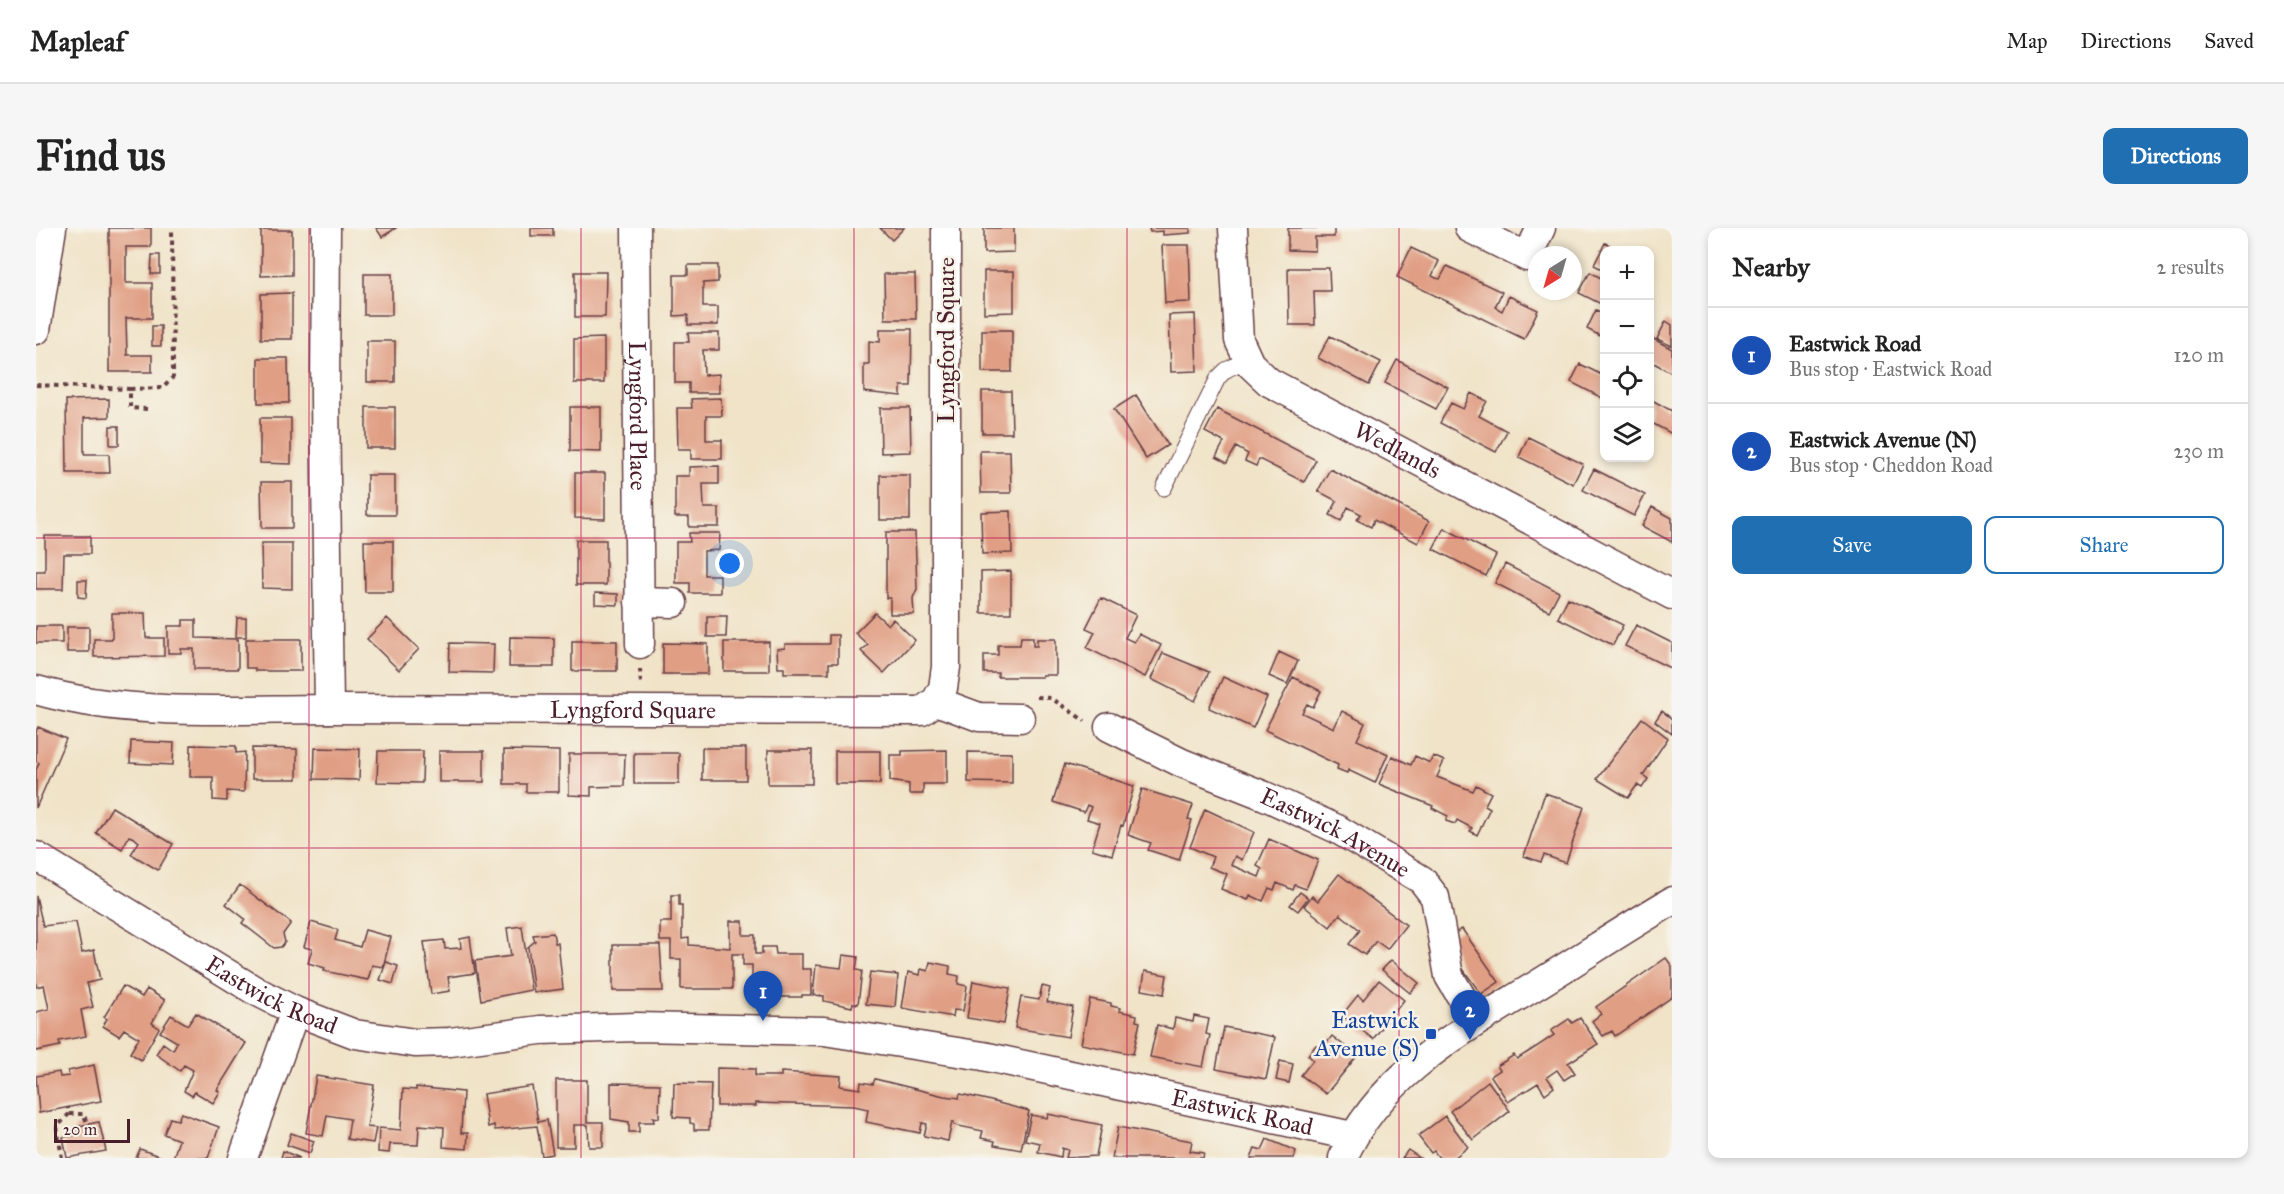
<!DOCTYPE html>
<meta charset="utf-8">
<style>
body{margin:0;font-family:"IM FELL Great Primer",serif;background:#f6f6f6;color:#222}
.controls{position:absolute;right:18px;top:18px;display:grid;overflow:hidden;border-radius:12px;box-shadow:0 3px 9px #0003}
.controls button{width:54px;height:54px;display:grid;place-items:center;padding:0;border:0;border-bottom:2px solid #e0e0e0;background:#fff;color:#222;font:30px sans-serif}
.compass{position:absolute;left:1492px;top:18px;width:54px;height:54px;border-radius:50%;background:#fff;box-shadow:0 3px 9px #0003;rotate:217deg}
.scale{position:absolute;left:18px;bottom:15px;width:76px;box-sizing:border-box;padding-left:6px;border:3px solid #4a1f2b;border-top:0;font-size:16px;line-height:21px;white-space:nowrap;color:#4a1f2b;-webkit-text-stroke:4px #f7f3e8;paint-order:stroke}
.you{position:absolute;left:694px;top:336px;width:21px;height:21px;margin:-15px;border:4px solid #fff;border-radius:50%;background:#1a73e8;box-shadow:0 0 0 9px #1a73e833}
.badge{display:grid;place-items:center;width:39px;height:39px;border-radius:50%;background:#1f6fb2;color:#fff;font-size:20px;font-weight:700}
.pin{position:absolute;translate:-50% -50px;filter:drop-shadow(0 2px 3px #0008)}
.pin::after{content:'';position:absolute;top:32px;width:21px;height:18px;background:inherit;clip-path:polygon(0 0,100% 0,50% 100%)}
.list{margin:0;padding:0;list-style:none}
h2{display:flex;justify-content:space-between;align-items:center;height:78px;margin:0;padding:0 24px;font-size:26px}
h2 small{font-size:20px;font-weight:400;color:#767676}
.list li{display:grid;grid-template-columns:39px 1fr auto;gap:18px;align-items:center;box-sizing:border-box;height:96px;padding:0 24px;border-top:2px solid #e0e0e0}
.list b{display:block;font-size:22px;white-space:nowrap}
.list p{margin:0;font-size:20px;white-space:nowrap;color:#767676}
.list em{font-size:20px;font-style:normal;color:#767676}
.actions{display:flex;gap:12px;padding:18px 24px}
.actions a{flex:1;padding:14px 0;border:2px solid #1f6fb2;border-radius:12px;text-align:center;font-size:21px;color:#1f6fb2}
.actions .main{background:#1f6fb2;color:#fff}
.icon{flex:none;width:33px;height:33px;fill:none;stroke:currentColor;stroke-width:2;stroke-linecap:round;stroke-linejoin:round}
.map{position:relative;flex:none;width:1636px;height:930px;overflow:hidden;border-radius:12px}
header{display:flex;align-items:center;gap:36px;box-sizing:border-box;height:84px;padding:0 30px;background:#fff;border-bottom:2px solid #e0e0e0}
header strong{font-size:28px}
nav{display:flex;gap:33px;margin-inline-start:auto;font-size:21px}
.intro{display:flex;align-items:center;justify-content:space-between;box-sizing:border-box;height:144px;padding:0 36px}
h1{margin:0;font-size:42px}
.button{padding:15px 27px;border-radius:12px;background:#1f6fb2;color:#fff;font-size:21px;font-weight:700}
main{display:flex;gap:36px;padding:0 36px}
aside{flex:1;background:#fff;border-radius:12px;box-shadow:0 3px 9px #0003}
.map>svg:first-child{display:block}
</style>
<header>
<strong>Mapleaf</strong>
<nav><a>Map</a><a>Directions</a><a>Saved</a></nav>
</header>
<div class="intro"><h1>Find us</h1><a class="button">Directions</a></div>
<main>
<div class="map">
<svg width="1636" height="930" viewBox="0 0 1636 930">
<rect width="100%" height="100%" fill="#f7f3e8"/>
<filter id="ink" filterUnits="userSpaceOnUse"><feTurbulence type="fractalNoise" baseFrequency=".0167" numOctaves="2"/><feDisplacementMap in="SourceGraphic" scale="12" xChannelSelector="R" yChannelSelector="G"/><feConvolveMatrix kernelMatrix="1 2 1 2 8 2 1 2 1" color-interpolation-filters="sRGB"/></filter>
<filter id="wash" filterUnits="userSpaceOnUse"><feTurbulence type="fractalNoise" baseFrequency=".008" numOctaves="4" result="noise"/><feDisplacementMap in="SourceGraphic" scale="24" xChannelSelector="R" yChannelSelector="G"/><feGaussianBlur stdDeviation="1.35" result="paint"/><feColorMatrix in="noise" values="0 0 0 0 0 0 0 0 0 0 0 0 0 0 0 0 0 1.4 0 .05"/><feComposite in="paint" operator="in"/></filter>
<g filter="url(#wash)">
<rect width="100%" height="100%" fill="#f0e3c8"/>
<g id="blocks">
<path fill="#e09e84" d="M73 0H115V19H90V55H116V90H90L91 127H116V144H73Z
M340 0H360L346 9Z
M495 0H517V8H495Z
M844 0H868L856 12Z
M948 0H978V24L948 25Z
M1113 0H1154V5L1127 7V3L1114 4Z
M1252 0H1298V9H1279V23L1252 22Z
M225 2H256V47L225 48Z
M1569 15 1584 22H1568V42L1558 37Z
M1126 17H1153L1155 74 1129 75Z
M1375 20 1403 33 1396 48 1400 50 1404 51 1411 38 1466 64 1459 79 1466 83 1473 68 1502 82 1488 111 1361 49Z
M116 27H124V46H115Z
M652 37H682V54L667 55V79H682V97H652V87L638 88V47H652Z
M1252 40H1293L1294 63H1278L1279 97H1253Z
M948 43H978V84L948 85Z
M1568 43V73L1567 77 1543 65 1554 44 1565 50Z
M539 44H570L569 89H539Z
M328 46H356V87H328Z
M848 46H879L880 91H849Z
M256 65V111H225V66Z
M1560 82 1568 86V110L1551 101Z
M1159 86 1161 143 1135 144 1133 87Z
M1630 93 1636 97V118L1621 111Z
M116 98H125V118H116Z
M844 101H876L875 158H865V168L828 164V136H833V113L844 114Z
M946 102H976V144H946Z
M652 105H683V122H667L668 147 683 146V165H653V155H639V114H653Z
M1294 108 1345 134 1333 157 1282 130Z
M1614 109 1636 121V145L1614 133Z
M568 110V155H538V111Z
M331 113H359V154H331Z
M222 130H252L253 175H222Z
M1361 132 1412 159 1400 181 1349 155Z
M1544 136 1568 148V171L1535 154Z
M946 163H975L976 205H946Z
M1435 165 1451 173 1443 188 1471 203 1460 224 1404 195 1415 175 1427 181Z
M1100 167 1132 217 1110 231 1078 181Z
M685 170 686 188H670V212H686V231H655V221H642L641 180H656L655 171Z
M73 171V189L48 190V226H73L74 245H31L30 172Z
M1614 171 1636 183V206L1614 194Z
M330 179H359V220H330Z
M534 179H565V224L534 223Z
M844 180H874L875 224 845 225Z
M1181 181 1280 232 1268 254 1223 231 1220 238 1209 233 1212 226 1200 219 1191 235 1180 229 1188 214 1169 204Z
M224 190H255V236L224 235Z
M74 198H83V217H74Z
M1492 209 1547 236 1537 256 1483 229Z
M944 223H974L975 265H945Z
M683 238V256H667L668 280H683V299H653V289H639V248H653V239Z
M1294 241 1393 293 1382 315 1338 292 1335 299 1321 292 1325 286 1312 279 1305 293 1294 287 1301 273 1282 263Z
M1558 241 1609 267 1598 288 1547 262Z
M539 245H569V291L539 290Z
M331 247H359V287H331Z
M844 247H874V292H844Z
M225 254H256V300H226Z
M1616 279 1636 290V314L1606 298Z
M975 283 976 325 946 326 945 284Z
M1408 300 1460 327 1450 348 1397 321Z
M850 304H879L881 361 877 370 878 386H854V370H850Z
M653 305H684L683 322 668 323V347H684V365H654V355H640V314H654Z
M9 308H54V326H28L27 361H0V343H9Z
M540 312H570V357H540Z
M328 313H357V364H329Z
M225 315H256V361L226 360Z
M1469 336 1523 364 1513 383 1459 355Z
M975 343V385H945V344Z
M42 352H51L50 370 42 369Z
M559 365 582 366V377L559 376Z
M1065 370 1100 387 1089 410 1098 414 1103 406 1125 417 1109 449 1051 420 1059 404 1050 400Z
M1532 370 1587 397 1577 417 1522 390Z
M76 385H109L110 410H128V428L58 429V411H76Z
M839 385 852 397 857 391 879 412 848 445 825 423 832 417 819 405Z
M671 388H691L690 409H671Z
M201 390H210V409H200Z
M351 390 383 421 363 442 331 411Z
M147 392H160V410L202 411V441H158V421H145V425H132V398H147Z
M1600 397 1636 415V441L1589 418Z
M0 398H26V415H0Z
M31 399H53V424H31Z
M793 407H802V435H793V445H748V440H742L741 421 749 420V416H793Z
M474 409 518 410V439H473Z
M985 409H997V418H1001V411H1020V447H1006V449H962V445H948V427H962V417H984Z
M210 411H265V443H219V440H210Z
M536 413H581V443H536Z
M688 414H733V443H688Z
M414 415 458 416 457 445 413 444Z
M627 415 672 416V446H627Z
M1243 424 1262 433 1251 456 1233 448Z
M1127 425 1173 444 1159 473 1115 451Z
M1187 449 1231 469 1217 500 1173 480Z
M1257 449 1285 463 1277 479 1271 476 1266 485 1298 500 1306 483 1329 495 1321 512 1352 526 1339 555 1312 542 1311 545 1301 541 1302 537 1229 502Z
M1626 483 1636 491V506L1619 493Z
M1606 490 1632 510 1607 547 1612 551 1606 560 1601 557 1592 570 1561 551Z
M2 499 30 511 0 580V542L3 535 0 533V504Z
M95 513 138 515 137 537 94 535Z
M155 517 200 518V525L209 524 208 564 191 563V573L177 572V549H154Z
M216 520 261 521V551H216Z
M279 520 324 521 323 552 278 551Z
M666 520H710V552H666Z
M468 522 523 523V564H490V556H468Z
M732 522H776V556H732Z
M911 522V556H887V566H873V556L854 553V527H866V523Z
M342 523H387L386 555 341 554Z
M403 523H448V554H403Z
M799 523H844V556H799Z
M932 524 976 525V555L932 554Z
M598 525H643V556H598Z
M533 526H589L588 558 555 559V568L533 567Z
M1356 528 1375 537 1379 528 1394 535 1397 528 1408 533 1401 549 1437 563 1440 557 1455 565 1449 577 1454 580 1441 607 1434 603 1436 600 1421 592 1419 596 1410 593 1412 588 1396 580 1397 578 1343 556Z
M1029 536 1098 558 1087 598 1085 597 1076 627 1056 621 1064 595 1051 591 1055 579 1051 577 1048 584 1017 574Z
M1106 561 1157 577 1152 591 1156 592 1143 632 1112 622 1115 615 1092 607Z
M1509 565 1548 579 1530 635 1508 627 1505 634 1488 628Z
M76 579 137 616 122 642 95 626 103 614 98 610 93 608 86 621 60 605Z
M1169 581 1218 604 1206 632 1199 628 1195 637 1223 649 1226 641 1221 638 1233 611 1282 632 1270 661 1259 657 1257 662 1241 655 1238 662 1233 660 1227 673 1214 667 1212 672 1185 661 1191 646 1173 639 1177 629 1154 619Z
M1303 646 1370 697 1351 721 1340 713 1329 727 1313 716 1324 702 1304 686 1294 699 1268 678 1276 668 1282 673Z
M204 657 255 695 247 706 249 714 245 719 238 720 206 695 209 691 190 676Z
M1264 664 1272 670 1262 683 1254 677Z
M635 667H643V677H646V711L653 710V717L694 720V693H707V707H719V726H726V719H739L740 726H766V741H775V767H766V769H716V737H707V726H696V761H645V731H635V713H624V694H635Z
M0 668 7 698 40 694 46 725 58 722 64 752 51 755 57 779 45 782 50 808 23 813 24 818 0 823V784L13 781 8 757 0 759Z
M275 694 302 702 299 712 324 719 329 702 355 709 347 739 336 737 332 752 288 743 289 740 272 735 276 721 268 719Z
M486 698 495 762 445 772 439 733 475 728 471 700Z
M1426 701 1463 754 1445 766 1422 734 1414 708Z
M517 705 519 715H522L527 761 498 765 492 719 499 713 497 707Z
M434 709 439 745 412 749 414 763 395 766 388 714 408 712 409 721 425 720 424 711Z
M577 717H624L627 763H577Z
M807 727 822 729 820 742 826 743 822 776 817 775 816 779 788 773V768L777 767 780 737 805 740Z
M1630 730 1636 738V769L1579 808 1576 803 1567 808 1556 793 1565 786 1560 779Z
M1355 732 1383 755 1374 765 1346 742Z
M350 734 362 738 357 756 344 752Z
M894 734 914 738 913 746 923 748 922 756 931 758 927 783 918 782 917 789 866 780 872 744 884 747 885 741 892 743Z
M1109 743 1131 747 1128 766 1106 762Z
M834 744 862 747 859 779 830 776Z
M1343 752 1368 772 1337 811 1306 787 1322 767 1327 772Z
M937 753 974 760 968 796 931 790Z
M87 758 106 769 111 761 129 772 116 795 123 800 105 832 94 825 103 810 88 801 83 808 67 798 71 791 68 789Z
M1006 758 1014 760 1011 774 1037 779 1032 809 979 800 985 769 1003 772Z
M1054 771 1075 775V778L1084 780 1083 783 1101 787 1100 793 1104 794 1097 826 1045 816Z
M160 785 210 815 181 862 184 864 177 875 159 864 156 868 148 863 157 842 148 837 144 843 120 826 127 815 137 822 141 814 124 804 135 787 152 797Z
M1158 788 1173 791 1170 806 1174 807 1167 839 1114 829 1121 797 1137 801 1139 790 1157 794Z
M1544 790 1562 816 1532 835 1539 845 1528 852 1521 842 1511 849 1518 859 1509 866 1502 855 1472 874 1455 848 1464 842 1461 838 1478 827 1481 831 1500 819 1518 807 1515 803 1533 791 1536 795Z
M1188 799 1239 809 1230 851 1180 841Z
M1296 808 1321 828 1290 866 1265 847 1277 832 1272 827 1280 817 1286 821Z
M1244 833 1257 836 1253 855 1240 852Z
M58 837 65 873 3 885 0 848 23 844 24 849 33 848 32 843Z
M681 840 719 841V848H745V844L805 848 804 858 824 861 825 854 837 856 839 851 908 868 923 870 924 866 951 872 993 883 985 922 958 917 959 913 945 910 947 903 918 897V894H916L912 913 888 908 891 896 886 895 884 905 830 894 832 881 818 878 720 875V878H681Z
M280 848 338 857 331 899 340 900 337 915 311 911 314 891 291 887 287 908 270 905Z
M520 852H551V894H567V919H553L552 897H538V919H520Z
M1452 853 1474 883 1437 912 1414 883Z
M575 855 624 856 623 890 617 889 618 894H603V904H593V894L575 891Z
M638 855 675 856 673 902H658V896L654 895V890L637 889Z
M496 858 502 894 511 892 517 926 506 928 501 898 459 902 458 897 452 899 447 866Z
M380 859 427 864 425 905H432L431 921 407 919 408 899 383 897 382 917 354 916 353 925 342 924 343 900 365 902 367 861 380 862Z
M145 885 183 899 172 930H137L143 912 128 906 134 890 142 892Z
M1012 886 1066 897 1060 928 1030 930 1032 922 1026 920 1025 929 1002 924 1004 915 989 912 995 887 1011 890Z
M1409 888 1432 919 1418 930H1403L1398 923 1395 925 1382 908Z
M63 894 70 923 31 930 27 909 40 907 38 899Z
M1082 899 1156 913 1154 923 1168 925 1167 930H1076Z
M255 905 278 913 274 925 251 917Z
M1231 911 1260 923 1258 930H1215L1219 920 1226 922Z
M104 921 128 930H100Z
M1372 922 1384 930H1366Z
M247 923 264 930H245Z"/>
</g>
</g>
<g filter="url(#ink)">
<use href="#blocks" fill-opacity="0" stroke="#633c43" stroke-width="1.5"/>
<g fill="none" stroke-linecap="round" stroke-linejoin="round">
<defs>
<path id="lane" d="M1128 260 1182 150 1190 142 1212 131"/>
<g id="street">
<path id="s1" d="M600 0 604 416"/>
<path id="s2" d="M1197 0 1203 112 1214 136 1233 154 1636 367"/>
<path d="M1433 0 1491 29 1505 0"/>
<path d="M0 102 16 0"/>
<path d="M603 374 637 375"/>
<path d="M0 462C93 489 197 481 293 481L289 169 290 0"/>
<path d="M900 473 943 489 984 490"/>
<path id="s3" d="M293 481 886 483 900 473 907 460 910 439V0"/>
<path id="s4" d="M1073 499 1146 535 1229 568 1301 601 1386 652 1399 669 1413 748 1439 792"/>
<path id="s5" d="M0 628 218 762 259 783 319 806 379 815 414 814 504 802 601 799 788 803 947 828 1316 908"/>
<path d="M207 930 259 783"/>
<path d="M1307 930C1341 853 1412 811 1481 769 1533 738 1583 704 1636 673"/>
</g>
</defs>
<use href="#lane" stroke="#633c43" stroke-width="17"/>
<use href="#street" stroke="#633c43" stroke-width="31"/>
<path stroke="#633c43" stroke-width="4" stroke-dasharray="4.5 4.5" stroke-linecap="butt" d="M0 157 94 161
M111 181 94 180V161L127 160 137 149 136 0
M604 441 605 457
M1001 469 1015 470 1049 493
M33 886H48L51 896
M26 930 21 899 33 886 32 879"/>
<use href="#lane" stroke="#fff" stroke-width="15"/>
<use href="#street" stroke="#fff" stroke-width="28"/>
</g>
</g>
<path fill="none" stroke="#c2185b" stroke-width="1.5" stroke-opacity="0.55" d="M273 0V930M545 0V930M818 0V930M1091 0V930M1363 0V930M0 310H1636M0 620H1636"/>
<rect fill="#1a4fb4" stroke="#f7f3e8" stroke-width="2" x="1389" y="800" width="12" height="12" rx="3"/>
<g text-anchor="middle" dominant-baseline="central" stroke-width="5" stroke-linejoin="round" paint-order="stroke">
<g font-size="24" fill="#4a1f2b" stroke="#f7f3e8">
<text transform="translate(910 112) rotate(-90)">Lyngford Square</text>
<text stroke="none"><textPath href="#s1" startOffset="188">Lyngford Place</textPath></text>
<text stroke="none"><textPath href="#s2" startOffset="310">Wedlands</textPath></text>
<text stroke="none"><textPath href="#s3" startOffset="304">Lyngford Square</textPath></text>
<text stroke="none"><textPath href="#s4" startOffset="250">Eastwick Avenue</textPath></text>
<text stroke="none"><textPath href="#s5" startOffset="274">Eastwick Road</textPath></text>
<text stroke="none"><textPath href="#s5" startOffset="1263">Eastwick Road</textPath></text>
</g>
<g font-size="24" fill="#164399" stroke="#f7f3e8" text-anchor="end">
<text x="1383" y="792">Eastwick<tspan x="1383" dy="28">Avenue (S)</tspan></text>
</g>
</g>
</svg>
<div class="controls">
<button>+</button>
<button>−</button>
<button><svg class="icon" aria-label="locate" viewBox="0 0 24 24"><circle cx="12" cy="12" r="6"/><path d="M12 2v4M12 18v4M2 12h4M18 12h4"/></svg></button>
<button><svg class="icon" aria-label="layers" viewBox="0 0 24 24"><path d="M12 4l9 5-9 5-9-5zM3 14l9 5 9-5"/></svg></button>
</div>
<svg class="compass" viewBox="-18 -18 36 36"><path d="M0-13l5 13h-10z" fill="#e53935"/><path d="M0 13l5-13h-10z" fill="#767676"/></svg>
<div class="scale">20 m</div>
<div class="you"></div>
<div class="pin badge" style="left:727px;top:793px;background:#1a4fb4">1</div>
<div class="pin badge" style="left:1434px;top:812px;background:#1a4fb4">2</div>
</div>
<aside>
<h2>Nearby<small>2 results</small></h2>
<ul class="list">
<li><span class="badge" style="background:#1a4fb4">1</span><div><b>Eastwick Road</b><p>Bus stop · Eastwick Road</p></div><em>120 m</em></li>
<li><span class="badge" style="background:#1a4fb4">2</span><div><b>Eastwick Avenue (N)</b><p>Bus stop · Cheddon Road</p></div><em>230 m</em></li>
</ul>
<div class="actions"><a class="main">Save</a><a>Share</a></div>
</aside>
</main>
